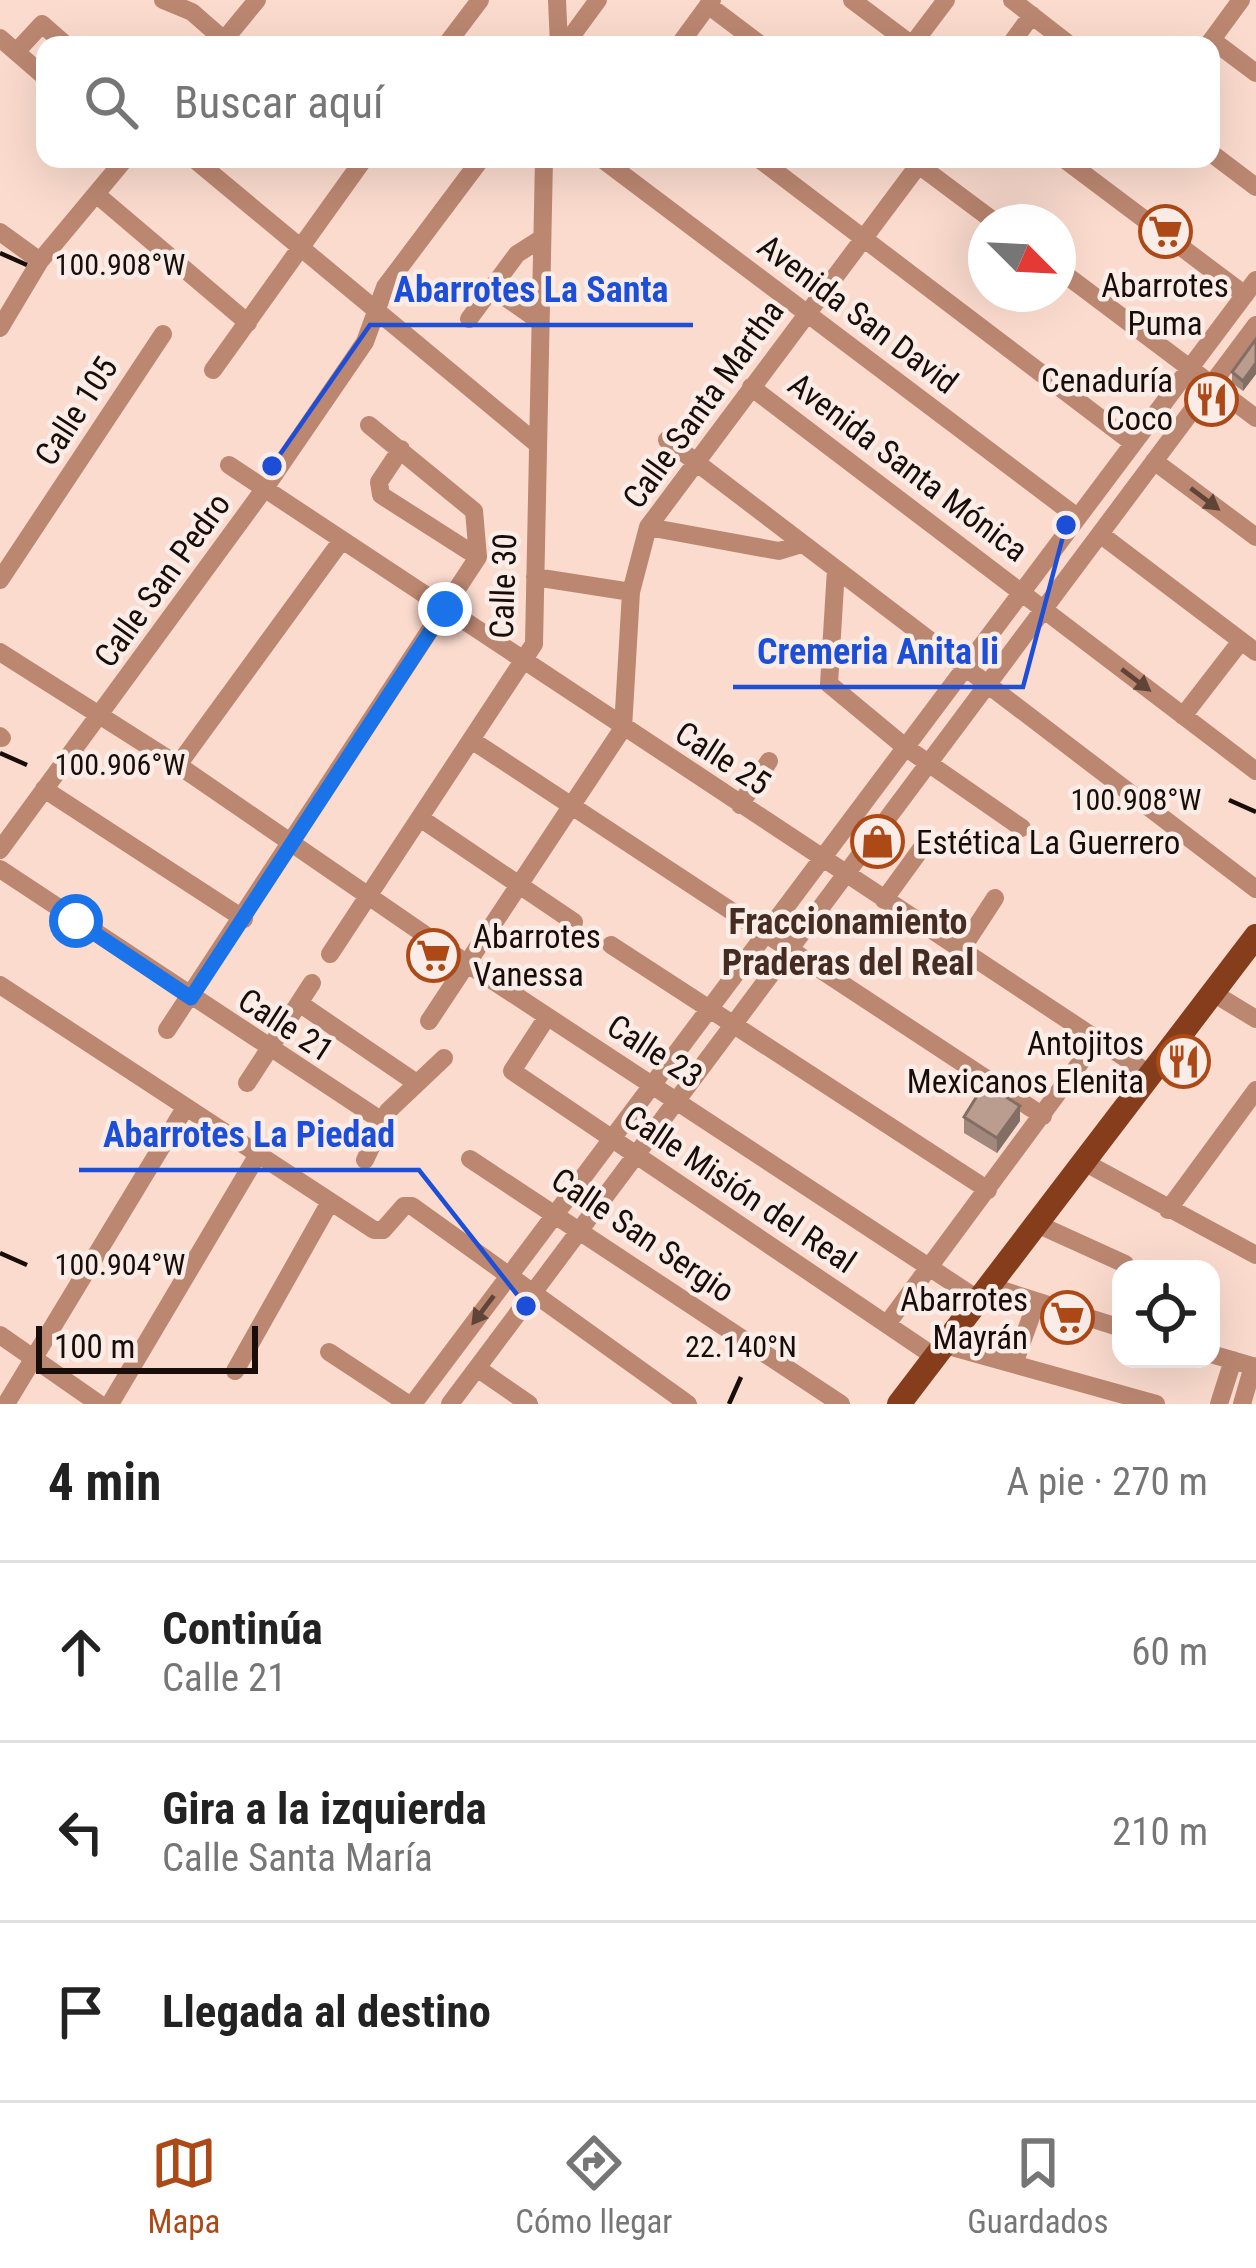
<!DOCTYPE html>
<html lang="es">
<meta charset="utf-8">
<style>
body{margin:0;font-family:"Roboto Condensed",sans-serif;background:#f6f6f6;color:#222}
.controls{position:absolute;right:36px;bottom:36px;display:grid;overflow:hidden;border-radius:24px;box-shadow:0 12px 48px #0002}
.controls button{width:108px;height:108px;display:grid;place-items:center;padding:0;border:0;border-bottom:3px solid #e0e0e0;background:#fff;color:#222;font:60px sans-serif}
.compass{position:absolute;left:968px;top:204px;width:108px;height:108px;border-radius:50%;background:#fff;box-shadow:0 12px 48px #0002;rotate:114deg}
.scale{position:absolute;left:36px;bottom:30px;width:222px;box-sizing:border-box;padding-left:12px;border:6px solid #180d09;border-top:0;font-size:33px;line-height:42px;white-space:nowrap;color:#180d09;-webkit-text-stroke:9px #faede8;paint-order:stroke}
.stop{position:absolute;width:36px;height:36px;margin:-27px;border:9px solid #1a73e8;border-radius:50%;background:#fff}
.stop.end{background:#1a73e8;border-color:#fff;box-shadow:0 3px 12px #0008}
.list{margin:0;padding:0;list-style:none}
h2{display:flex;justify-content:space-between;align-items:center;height:156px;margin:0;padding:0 48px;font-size:51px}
h2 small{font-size:39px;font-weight:400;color:#767676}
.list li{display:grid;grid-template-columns:78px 1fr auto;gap:36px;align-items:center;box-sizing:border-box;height:180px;padding:0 48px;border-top:3px solid #e0e0e0}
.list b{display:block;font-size:45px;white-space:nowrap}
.list p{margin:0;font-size:39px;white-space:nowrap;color:#767676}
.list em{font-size:39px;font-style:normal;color:#767676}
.icon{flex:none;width:66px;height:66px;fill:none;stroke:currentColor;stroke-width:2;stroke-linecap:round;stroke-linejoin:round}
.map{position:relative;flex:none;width:1256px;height:1404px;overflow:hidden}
.search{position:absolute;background:#fff;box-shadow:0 12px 48px #0002;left:36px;right:36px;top:36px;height:132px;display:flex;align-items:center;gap:30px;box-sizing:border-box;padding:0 42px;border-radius:24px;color:#767676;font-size:45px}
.sheet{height:696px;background:#fff}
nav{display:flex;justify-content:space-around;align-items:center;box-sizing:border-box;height:168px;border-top:3px solid #e0e0e0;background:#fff;font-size:33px;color:#767676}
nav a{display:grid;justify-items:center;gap:6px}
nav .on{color:#ad4916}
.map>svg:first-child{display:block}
</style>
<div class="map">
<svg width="1256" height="1404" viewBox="0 0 1256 1404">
<rect width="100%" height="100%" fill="#fbdbce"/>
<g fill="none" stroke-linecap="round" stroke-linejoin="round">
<path stroke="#bb8771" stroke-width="18" d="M163 0 192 12 224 40
M557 0 559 45
M852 0 912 45
M1012 0 1070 45
M708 5 761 45
M0 38 45 77
M1212 40 1256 73
M220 45 257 0
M446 45 480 0
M565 45 598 0
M679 45 712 0
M912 45 946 0
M1010 45 1032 15
M1208 45 1241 0
M16 52 42 24 66 45
M1211 153 1256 187
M194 159 536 443
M602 159 1077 517
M759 159 1133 443
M1064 159 1245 295
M912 160 995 222
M96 194 248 323
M0 232 40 261
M1058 269 1256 418
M492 288 538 320
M469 319 517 254 539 240
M0 328 40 261 125 159
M213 370 364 159
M751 387 1256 771
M667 440 1256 889
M401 449 379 482 381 495 478 557
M1154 461 1256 537
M229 465 1151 1075
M648 527 779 551 802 544
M1100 534 1256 652
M836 569 829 684 905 747 1022 828
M535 577 631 592
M0 580 163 334
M0 652 178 765 466 963 979 1300
M1183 716 1241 641
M0 736 2 738
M473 741 1043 1116
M178 765 342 540
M44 789 244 919
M740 805 769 761
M420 818 574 922
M0 850 265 488 365 342 385 287 481 159
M0 869 382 1121
M884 900 921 849
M611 945 988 1190
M961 950 995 898
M330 954 534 644 544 159
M0 985 374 1230H383L404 1206H412L688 1404
M1213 993 1256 1019
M299 1003 415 1082
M547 1017 512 1071 935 1357
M429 1021 623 728 631 592 648 527 923 159
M167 1030 478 557 474 511 369 425
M247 1083 312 983
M470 1159 841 1404
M365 1160 388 1111 444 1058
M1084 1162 1256 1255
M1168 1210 1256 1090
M1037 1224 1125 1264
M989 1286 1121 1328
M887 1324 1097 1040
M0 1335 99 1404
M945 1345 1156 1404
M329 1352 408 1404
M1211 1354 1256 1367
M1014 1364 1036 1303
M477 1368 529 1404
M235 1371 330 1202
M6 1404 185 1108
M110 1404 257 1156
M413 1404 1256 280
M450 1404 1256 325
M1219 1404 1233 1360
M1242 1404 1253 1366"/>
<path stroke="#853d1b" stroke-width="24" d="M899 1404 1256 936"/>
</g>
<path fill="#a1877c" d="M1256 339V374L1243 391 1232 383V372Z
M964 1117 1020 1121 997 1153 964 1133Z"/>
<path fill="#836e65" d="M1256 363V374L1243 391V381Z
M1020 1106V1121L997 1153V1138Z"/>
<path fill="#bb9d90" stroke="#836e65" stroke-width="3" d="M1256 339V363L1243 381 1232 372Z
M985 1083 1020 1106 997 1138 964 1117Z"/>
<defs><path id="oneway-solid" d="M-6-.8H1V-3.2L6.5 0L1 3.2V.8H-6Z" transform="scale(3)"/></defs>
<g fill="#614438">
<use href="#oneway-solid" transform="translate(1205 499) rotate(37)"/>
<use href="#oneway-solid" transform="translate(1136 680) rotate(37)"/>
<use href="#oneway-solid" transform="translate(483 1310) rotate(127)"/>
</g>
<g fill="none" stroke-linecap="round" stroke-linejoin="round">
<path stroke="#1a73e8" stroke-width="15" d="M76 921 191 998 445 609"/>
</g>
<path fill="none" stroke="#180d09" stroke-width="4.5" d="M0 253 27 265M0 753 27 765M1229 800 1256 812M0 1253 27 1265M729 1404 741 1377"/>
<defs>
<symbol id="supermarket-ring" viewBox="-11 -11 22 22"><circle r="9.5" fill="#faede8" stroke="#ad4916" stroke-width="1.5"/><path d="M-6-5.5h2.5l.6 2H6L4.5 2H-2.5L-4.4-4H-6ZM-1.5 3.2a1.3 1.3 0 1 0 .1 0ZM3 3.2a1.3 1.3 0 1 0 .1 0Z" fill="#ad4916"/></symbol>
<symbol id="restaurant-ring" viewBox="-11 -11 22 22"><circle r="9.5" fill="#faede8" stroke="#ad4916" stroke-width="1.5"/><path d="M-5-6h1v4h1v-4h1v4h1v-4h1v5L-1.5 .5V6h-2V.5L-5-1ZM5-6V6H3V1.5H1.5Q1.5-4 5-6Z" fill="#ad4916"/></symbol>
<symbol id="shop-ring" viewBox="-11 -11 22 22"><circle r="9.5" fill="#faede8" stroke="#ad4916" stroke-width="1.5"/><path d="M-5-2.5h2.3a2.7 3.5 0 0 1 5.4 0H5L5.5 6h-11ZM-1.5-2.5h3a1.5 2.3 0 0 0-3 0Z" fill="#ad4916"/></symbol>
</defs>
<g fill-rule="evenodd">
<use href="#supermarket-ring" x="1136" y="202" width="59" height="59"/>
<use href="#restaurant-ring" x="1182" y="370" width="59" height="59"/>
<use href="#shop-ring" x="848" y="812" width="59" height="59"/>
<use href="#supermarket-ring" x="404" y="926" width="59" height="59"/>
<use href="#restaurant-ring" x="1154" y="1032" width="59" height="59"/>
<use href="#supermarket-ring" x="1038" y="1288" width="59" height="59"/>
</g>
<g text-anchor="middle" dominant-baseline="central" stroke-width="9" stroke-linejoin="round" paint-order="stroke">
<g font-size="33" fill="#180d09" stroke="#faede8" text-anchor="end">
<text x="1165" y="285" text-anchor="middle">Abarrotes<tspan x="1165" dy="38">Puma</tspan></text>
<text x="1173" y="380">Cenaduría<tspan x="1173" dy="38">Coco</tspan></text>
<text x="916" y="842" text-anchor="start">Estética La Guerrero</text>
<text x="473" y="936" text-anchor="start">Abarrotes<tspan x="473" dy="38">Vanessa</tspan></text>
<text x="1144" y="1043">Antojitos<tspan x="1144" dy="38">Mexicanos Elenita</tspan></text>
<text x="1028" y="1299">Abarrotes<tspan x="1028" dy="38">Mayrán</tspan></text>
</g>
<g font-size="33" fill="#180d09" stroke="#faede8">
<text transform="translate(858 314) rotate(37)">Avenida San David</text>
<text transform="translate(703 404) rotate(-54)">Calle Santa Martha</text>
<text transform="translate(76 411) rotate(-57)">Calle 105</text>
<text transform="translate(908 467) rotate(37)">Avenida Santa Mónica</text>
<text transform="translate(162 580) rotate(-54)">Calle San Pedro</text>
<text transform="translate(503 586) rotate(-88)">Calle 30</text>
<text transform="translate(723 758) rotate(33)">Calle 25</text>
<text transform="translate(286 1025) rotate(33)">Calle 21</text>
<text transform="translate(655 1051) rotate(33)">Calle 23</text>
<text transform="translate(740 1189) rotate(34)">Calle Misión del Real</text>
<text transform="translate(643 1235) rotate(34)">Calle San Sergio</text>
</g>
<g font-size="36" font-weight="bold" fill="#452c22" stroke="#faede8">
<text x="848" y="922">Fraccionamiento<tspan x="848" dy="41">Praderas del Real</tspan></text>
</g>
</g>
<g font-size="30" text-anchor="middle" fill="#180d09" stroke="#faede8" stroke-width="9" stroke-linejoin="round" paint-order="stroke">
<text x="120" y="275">100.908°W</text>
<text x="120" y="775">100.906°W</text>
<text x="1136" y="810">100.908°W</text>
<text x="120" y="1275">100.904°W</text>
<text x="741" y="1357">22.140°N</text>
</g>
<path fill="none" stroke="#1d4ed8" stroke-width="4.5" d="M272 466L370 325H693M1066 525L1023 687H733M526 1306L419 1170H79"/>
<g fill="#1d4ed8" stroke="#faede8" stroke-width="4.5">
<circle cx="272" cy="466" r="12"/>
<circle cx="1066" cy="525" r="12"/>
<circle cx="526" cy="1306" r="12"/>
</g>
<g font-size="36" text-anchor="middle" font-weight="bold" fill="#1d4ed8" stroke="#faede8" stroke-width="9" stroke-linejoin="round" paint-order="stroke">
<text x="531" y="302">Abarrotes La Santa</text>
<text x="878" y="664">Cremeria Anita Ii</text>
<text x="249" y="1147">Abarrotes La Piedad</text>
</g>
</svg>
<div class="controls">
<button><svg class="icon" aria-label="locate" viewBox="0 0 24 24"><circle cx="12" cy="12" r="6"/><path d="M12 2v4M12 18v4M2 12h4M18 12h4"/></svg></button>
</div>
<svg class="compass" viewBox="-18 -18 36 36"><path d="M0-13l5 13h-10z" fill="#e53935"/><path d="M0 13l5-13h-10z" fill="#767676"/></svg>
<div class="scale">100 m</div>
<div class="stop" style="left:76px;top:921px"></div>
<div class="stop end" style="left:445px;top:609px"></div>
<div class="search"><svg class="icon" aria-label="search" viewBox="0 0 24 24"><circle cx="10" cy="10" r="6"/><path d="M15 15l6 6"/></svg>Buscar aquí</div>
</div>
<section class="sheet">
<h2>4 min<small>A pie · 270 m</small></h2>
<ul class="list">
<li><svg class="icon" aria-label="ahead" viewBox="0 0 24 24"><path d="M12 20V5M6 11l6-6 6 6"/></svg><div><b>Continúa</b><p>Calle 21</p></div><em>60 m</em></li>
<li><svg class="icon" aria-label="left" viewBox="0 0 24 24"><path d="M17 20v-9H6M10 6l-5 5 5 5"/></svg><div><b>Gira a la izquierda</b><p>Calle Santa María</p></div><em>210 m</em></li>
<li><svg class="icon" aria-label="arrive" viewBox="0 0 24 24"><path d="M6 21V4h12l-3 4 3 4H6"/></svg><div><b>Llegada al destino</b></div></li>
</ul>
</section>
<nav>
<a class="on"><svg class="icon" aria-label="map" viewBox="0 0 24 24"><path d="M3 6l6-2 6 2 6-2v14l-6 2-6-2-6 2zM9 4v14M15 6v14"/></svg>Mapa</a>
<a><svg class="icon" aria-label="directions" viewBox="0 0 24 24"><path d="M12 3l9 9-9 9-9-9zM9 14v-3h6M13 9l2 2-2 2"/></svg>Cómo llegar</a>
<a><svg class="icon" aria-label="saved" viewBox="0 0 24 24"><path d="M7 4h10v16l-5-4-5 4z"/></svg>Guardados</a>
</nav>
